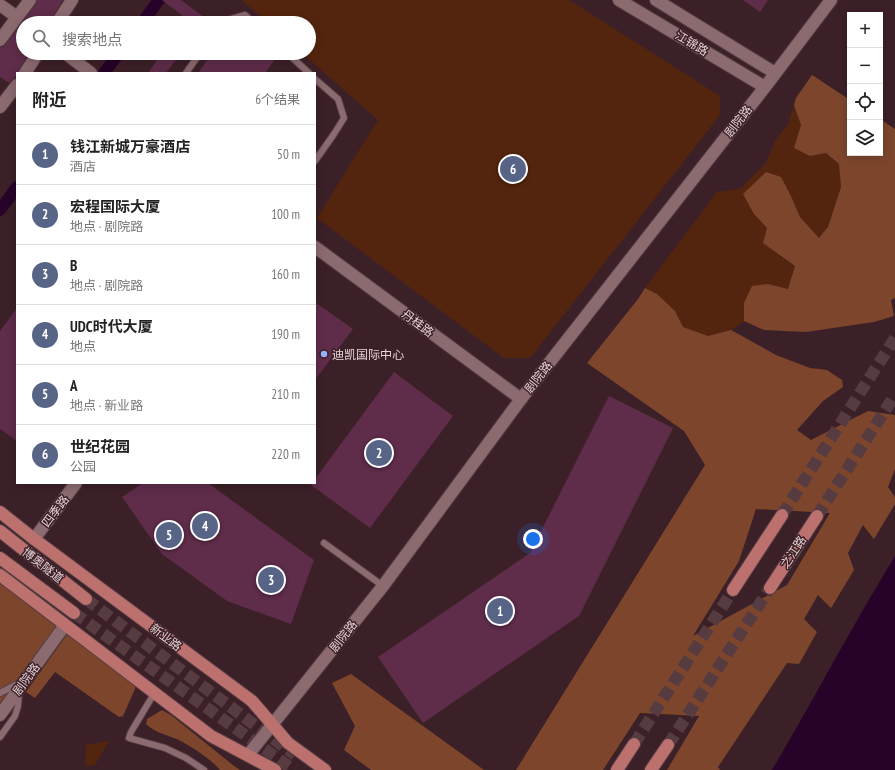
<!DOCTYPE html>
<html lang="zh">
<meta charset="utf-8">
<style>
body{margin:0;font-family:"PT Sans Narrow","Noto Sans SC",sans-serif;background:#f6f6f6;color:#222}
.controls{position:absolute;right:12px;top:12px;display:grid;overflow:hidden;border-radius:0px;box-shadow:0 2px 10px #0003}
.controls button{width:36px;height:36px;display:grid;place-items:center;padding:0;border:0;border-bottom:1px solid #e0e0e0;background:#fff;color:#222;font:20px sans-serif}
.you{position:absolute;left:533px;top:539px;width:14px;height:14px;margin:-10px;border:3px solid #fff;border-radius:50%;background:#1a73e8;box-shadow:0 0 0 6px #1a73e833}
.badge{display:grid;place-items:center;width:26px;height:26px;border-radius:50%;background:#586485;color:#fff;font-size:13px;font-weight:700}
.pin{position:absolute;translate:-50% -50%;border:2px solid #fff;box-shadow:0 1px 4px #0006}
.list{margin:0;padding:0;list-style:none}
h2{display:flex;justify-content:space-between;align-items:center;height:52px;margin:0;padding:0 16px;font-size:17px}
h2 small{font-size:13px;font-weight:400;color:#767676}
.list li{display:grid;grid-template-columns:26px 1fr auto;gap:12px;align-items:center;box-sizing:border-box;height:60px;padding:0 16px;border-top:1px solid #e0e0e0}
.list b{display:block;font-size:15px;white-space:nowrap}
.list p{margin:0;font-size:13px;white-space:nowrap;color:#767676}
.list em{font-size:13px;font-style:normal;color:#767676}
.icon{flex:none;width:22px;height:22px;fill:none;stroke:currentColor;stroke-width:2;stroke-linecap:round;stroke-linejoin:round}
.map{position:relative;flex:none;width:895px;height:770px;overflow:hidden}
.search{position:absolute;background:#fff;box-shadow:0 2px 10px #0003;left:16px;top:16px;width:300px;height:44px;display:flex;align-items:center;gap:10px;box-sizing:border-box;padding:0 14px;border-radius:22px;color:#767676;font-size:15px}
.panel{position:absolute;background:#fff;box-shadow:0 2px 10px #0003;left:16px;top:72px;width:300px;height:412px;border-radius:0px}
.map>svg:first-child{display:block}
</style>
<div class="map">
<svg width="895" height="770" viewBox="0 0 895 770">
<rect width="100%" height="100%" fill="#3c2027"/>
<path fill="#54250e" d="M242 0H569L720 96V115L530 358H504L317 218 378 120 302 53H309V23H268Z
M794 105 801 125 810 156 826 153 839 164 841 187 828 227 819 238 800 217 791 196 781 177 754 214 767 228 780 256 795 266 788 289 768 284 744 303V321L731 330 708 336 683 327 675 311 657 294 645 288 717 192 740 189 766 163 776 139 788 125Z
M109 741 95 765 87 766 85 763 86 745Z"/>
<path fill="#7d462c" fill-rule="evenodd" d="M812 75 850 100V153H880V119L895 129V298L891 300 894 316 874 322 806 332 764 330 744 321V303L752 286 768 284 788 289 795 266 763 243 767 228 754 214 743 194 766 172 781 177 791 196 800 217 819 238 828 227 841 187 839 164 826 153 810 156 794 148 801 125 794 105 796 98Z
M645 288 657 294 675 311 683 327 708 336 731 330 776 355 810 368 827 370 842 380 843 387 823 401 797 430 811 440 868 411 895 415V469L888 487 895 497V504L874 539 863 525 848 553 854 570 831 608 818 595 804 619 817 632 799 664 787 663 718 767 720 770H667L699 716 640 713 603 770H516L705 465 684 431 587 363 638 299ZM756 509 830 513 787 585 693 636 739 561Z
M0 583 57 627 0 704Z
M68 633 137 682 135 689 123 716 119 717 55 672 35 698 26 692Z
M351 674 484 770H371L344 750 355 726 332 683Z
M162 710 171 715 234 766 240 770H220C211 759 192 747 179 740 168 735 155 733 146 724L147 719Z"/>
<path fill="#270229" d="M895 556V770H772C814 699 852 626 895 556Z"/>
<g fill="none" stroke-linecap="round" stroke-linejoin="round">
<path stroke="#270229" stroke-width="12" d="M142 23 159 0
M104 73 119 53
M0 210 17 187"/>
</g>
<path fill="#5f2c4a" d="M37 0H63L51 19 50 23H23V53H29L19 69 17 75 9 83 0 77V47H3L6 44 36 4Z
M162 0H181L212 23H184L187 19Z
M743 0H768L760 12Z
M162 53H181L166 73H148Z
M212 53H263L274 61 265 73H198Z
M315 302 353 329 315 380Z
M17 308V441L0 429V331Z
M394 372 453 416 370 528 311 485 312 483H315V479Z
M609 396 673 428 579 616 423 723 378 657 530 553Z
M143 483H208L314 560 291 624 227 601 162 554 122 497Z"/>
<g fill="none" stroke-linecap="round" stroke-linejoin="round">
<path stroke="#563b41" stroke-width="12" stroke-dasharray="12 6" stroke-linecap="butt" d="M782 515 895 338
M817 516 895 395
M86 599 295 755
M74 613 294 770
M634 744 733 590
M668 745 770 588"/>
<defs>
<path id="lane" d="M223 23 224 21 245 15 254 23
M287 53 309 73
M186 73 200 53
M315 79 338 99 344 118 334 134 315 161
M324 543 383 586
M155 692 131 732 129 738 165 748 186 758 204 770
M0 693 21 682
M0 737 15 716 18 706 19 692"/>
<path id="street" d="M0 5 17 17
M65 53 91 73
M315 247 521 399
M34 539 76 483
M0 715 65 625"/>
<path id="secondary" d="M619 0 765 87
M656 0 775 73
M57 23 72 0
M0 40 30 0
M25 73 38 53
M0 107 17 85
M248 755 383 586 521 399 765 87 831 0"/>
<path id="primary" d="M0 512 34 539 252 701 288 743 325 770
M0 531 86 599
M0 558 74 613
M0 575 211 736 275 770
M770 588 817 516
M733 590 782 515
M617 770 634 744
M651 770 668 745"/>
</defs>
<use href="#lane" stroke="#553e43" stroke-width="8"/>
<use href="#street" stroke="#553e43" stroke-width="14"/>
<use href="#secondary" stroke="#553e43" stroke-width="14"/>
<use href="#primary" stroke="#553e43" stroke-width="14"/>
<use href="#lane" stroke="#8b6a70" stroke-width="6"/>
<use href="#street" stroke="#8b6a70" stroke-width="12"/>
<use href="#secondary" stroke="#8b6a70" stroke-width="12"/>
<use href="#primary" stroke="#bd716f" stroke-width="12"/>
</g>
<circle fill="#99b5fd" stroke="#3c2027" stroke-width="1.5" cx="324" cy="354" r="4"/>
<g text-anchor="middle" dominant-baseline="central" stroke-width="3" stroke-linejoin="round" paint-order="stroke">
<g font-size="12" fill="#e6d3d6" stroke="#3c2027">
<text transform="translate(692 43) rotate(31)">江锦路</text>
<text transform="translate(738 121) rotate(-52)">剧院路</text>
<text transform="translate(418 323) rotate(37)">丹桂路</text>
<text transform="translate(538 377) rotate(-52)">剧院路</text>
<text transform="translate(55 511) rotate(-53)">四季路</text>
<text transform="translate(793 552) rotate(-57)">之江路</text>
<text transform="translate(43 565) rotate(38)">博奥隧道</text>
<text transform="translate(343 636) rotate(-52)">剧院路</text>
<text transform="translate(166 637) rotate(37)">新业路</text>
<text transform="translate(26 679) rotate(-54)">剧院路</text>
</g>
<g font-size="12" fill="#e6d3d6" stroke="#3c2027" text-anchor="start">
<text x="332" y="354">迪凯国际中心</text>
</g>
</g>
</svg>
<div class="controls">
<button>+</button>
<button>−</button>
<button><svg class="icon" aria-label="locate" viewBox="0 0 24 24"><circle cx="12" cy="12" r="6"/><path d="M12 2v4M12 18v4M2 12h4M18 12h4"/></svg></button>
<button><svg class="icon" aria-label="layers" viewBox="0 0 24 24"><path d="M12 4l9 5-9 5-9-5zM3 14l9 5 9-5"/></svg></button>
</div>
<div class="you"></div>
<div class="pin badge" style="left:500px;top:611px">1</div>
<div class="pin badge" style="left:379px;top:453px">2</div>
<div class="pin badge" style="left:271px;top:580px">3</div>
<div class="pin badge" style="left:205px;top:526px">4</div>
<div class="pin badge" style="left:169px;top:535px">5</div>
<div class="pin badge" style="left:513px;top:169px">6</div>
<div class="search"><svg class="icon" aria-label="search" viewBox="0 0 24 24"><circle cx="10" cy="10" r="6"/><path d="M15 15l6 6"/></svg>搜索地点</div>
<section class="panel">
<h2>附近<small>6个结果</small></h2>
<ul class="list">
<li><span class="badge">1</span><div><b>钱江新城万豪酒店</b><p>酒店</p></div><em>50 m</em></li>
<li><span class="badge">2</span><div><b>宏程国际大厦</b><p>地点 · 剧院路</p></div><em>100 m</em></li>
<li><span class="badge">3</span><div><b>B</b><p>地点 · 剧院路</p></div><em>160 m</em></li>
<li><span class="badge">4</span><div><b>UDC时代大厦</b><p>地点</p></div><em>190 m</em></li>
<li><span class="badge">5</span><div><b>A</b><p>地点 · 新业路</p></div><em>210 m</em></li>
<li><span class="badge">6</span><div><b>世纪花园</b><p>公园</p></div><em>220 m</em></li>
</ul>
</section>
</div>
